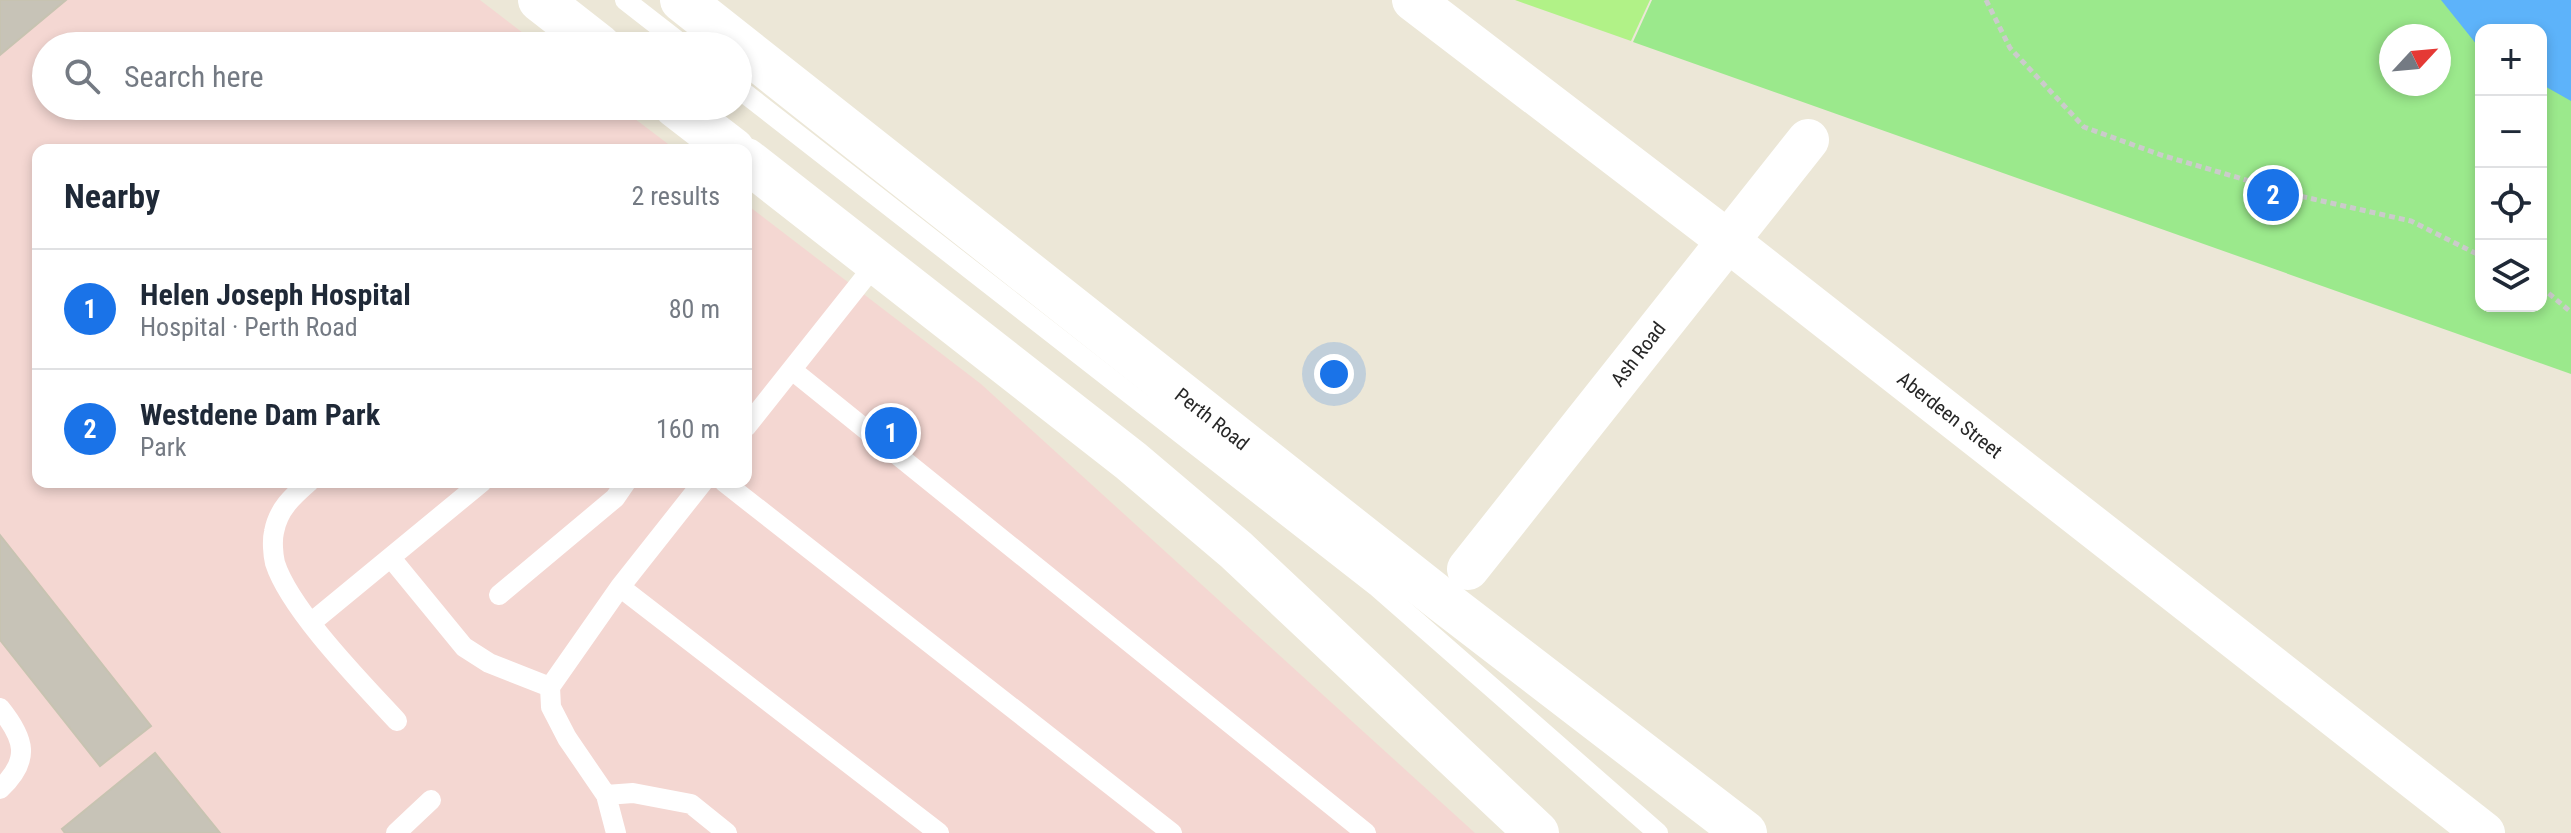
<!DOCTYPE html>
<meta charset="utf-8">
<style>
body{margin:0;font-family:"Roboto Condensed",sans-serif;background:#f6f6f7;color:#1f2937}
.controls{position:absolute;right:24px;top:24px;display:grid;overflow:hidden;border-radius:16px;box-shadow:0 4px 12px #0003}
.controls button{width:72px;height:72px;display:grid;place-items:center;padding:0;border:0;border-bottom:2px solid #e0e1e3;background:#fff;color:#1f2937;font:40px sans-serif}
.compass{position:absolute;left:2379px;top:24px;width:72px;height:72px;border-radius:50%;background:#fff;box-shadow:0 4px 12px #0003;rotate:64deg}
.you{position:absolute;left:1334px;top:374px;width:28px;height:28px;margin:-20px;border:6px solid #fff;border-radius:50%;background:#1a73e8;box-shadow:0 0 0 12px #1a73e833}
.badge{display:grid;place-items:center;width:52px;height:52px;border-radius:50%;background:#1a73e8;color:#fff;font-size:26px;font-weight:700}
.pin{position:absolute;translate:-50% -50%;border:4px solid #fff;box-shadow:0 2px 8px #0006}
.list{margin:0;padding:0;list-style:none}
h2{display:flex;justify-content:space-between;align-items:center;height:104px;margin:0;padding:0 32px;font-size:34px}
h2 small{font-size:26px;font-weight:400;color:#747a83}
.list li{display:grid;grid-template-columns:52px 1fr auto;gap:24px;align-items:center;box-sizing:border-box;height:120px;padding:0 32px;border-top:2px solid #e0e1e3}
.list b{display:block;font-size:30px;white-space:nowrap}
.list p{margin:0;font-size:26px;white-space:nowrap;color:#747a83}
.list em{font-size:26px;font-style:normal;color:#747a83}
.icon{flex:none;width:44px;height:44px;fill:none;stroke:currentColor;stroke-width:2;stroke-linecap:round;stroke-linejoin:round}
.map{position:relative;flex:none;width:2571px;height:833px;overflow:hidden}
.search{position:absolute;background:#fff;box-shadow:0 4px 12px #0003;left:32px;top:32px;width:720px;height:88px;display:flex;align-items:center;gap:20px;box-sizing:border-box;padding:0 28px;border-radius:44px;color:#747a83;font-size:30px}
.panel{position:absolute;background:#fff;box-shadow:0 4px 12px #0003;left:32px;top:144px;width:720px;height:344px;border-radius:16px}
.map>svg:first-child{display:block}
</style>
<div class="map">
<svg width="2571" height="833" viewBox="0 0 2571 833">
<rect width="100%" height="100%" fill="#ece7d7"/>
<path fill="#f4d7d2" d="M0 0H480L540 46H46V106H618L676 150H38V482H746V204L981 384 1475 833H0Z"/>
<path fill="#9be98c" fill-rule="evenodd" d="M1652 0H2571V374L1633 42ZM2481 30H2541V306H2481ZM2391 36H2439V84H2391Z"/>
<path fill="#b1f287" d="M1515 0H1650L1631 41Z"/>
<path fill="#5db3fa" d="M2441 0H2571V101L2541 84V30H2481V50Z"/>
<path fill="#c7c3b7" stroke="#c7c3b1" stroke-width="2" d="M0 0H66L0 55Z
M0 535 151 726 100 766 0 640Z
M155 753 220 833H65L62 829Z"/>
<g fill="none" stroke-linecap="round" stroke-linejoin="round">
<path stroke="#cbcbcb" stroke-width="5" stroke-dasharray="6 4" stroke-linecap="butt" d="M1986 0 2010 48 2084 127 2161 155 2304 197 2411 221 2481 256
M2541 287 2571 312"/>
<path stroke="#fff" stroke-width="20" d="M625 0 684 46
M738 88 1376 586 1658 833
M792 370 1366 833
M746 427 877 262
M309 482C293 496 278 509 274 532 272 540 273 555 275 563 290 610 362 683 397 721
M724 482 1172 833
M391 558 464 647 489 663 550 687
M620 587 939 833
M499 595 615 498 626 482
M312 622 482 482
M0 708C25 739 31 760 0 789
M606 795 633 793 691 804 727 833
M396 833 431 800
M616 833 606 795 567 738 551 707 550 687 620 587 703 482"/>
<path stroke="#fff" stroke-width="42" d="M1413 0 1728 241 2484 833
M1468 569 1808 140"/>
<path stroke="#fff" stroke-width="44" d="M540 0 599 46
M682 0 1443 601 1745 833
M676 106 733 150
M746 160 1131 461 1236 550 1537 833"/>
</g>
<g text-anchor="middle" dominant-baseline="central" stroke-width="6" stroke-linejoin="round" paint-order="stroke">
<g font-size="20" fill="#272727" stroke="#fff">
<text transform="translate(1638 354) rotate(-52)">Ash Road</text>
<text transform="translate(1950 415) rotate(38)">Aberdeen Street</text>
<text transform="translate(1212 419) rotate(38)">Perth Road</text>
</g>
</g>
</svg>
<div class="controls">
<button>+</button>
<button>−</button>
<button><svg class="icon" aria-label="locate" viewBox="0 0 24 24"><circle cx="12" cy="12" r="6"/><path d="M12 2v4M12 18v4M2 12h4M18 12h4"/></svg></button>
<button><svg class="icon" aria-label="layers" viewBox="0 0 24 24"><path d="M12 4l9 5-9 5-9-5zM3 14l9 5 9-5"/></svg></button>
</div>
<svg class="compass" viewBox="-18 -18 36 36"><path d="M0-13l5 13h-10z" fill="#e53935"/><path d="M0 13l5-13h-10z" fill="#747a83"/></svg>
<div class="you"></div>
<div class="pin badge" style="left:891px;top:433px">1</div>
<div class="pin badge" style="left:2273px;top:195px">2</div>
<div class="search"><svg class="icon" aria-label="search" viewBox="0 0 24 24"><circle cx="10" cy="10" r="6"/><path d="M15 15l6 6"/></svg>Search here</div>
<section class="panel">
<h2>Nearby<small>2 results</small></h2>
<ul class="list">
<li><span class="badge">1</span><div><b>Helen Joseph Hospital</b><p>Hospital · Perth Road</p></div><em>80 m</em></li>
<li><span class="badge">2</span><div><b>Westdene Dam Park</b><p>Park</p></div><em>160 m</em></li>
</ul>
</section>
</div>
